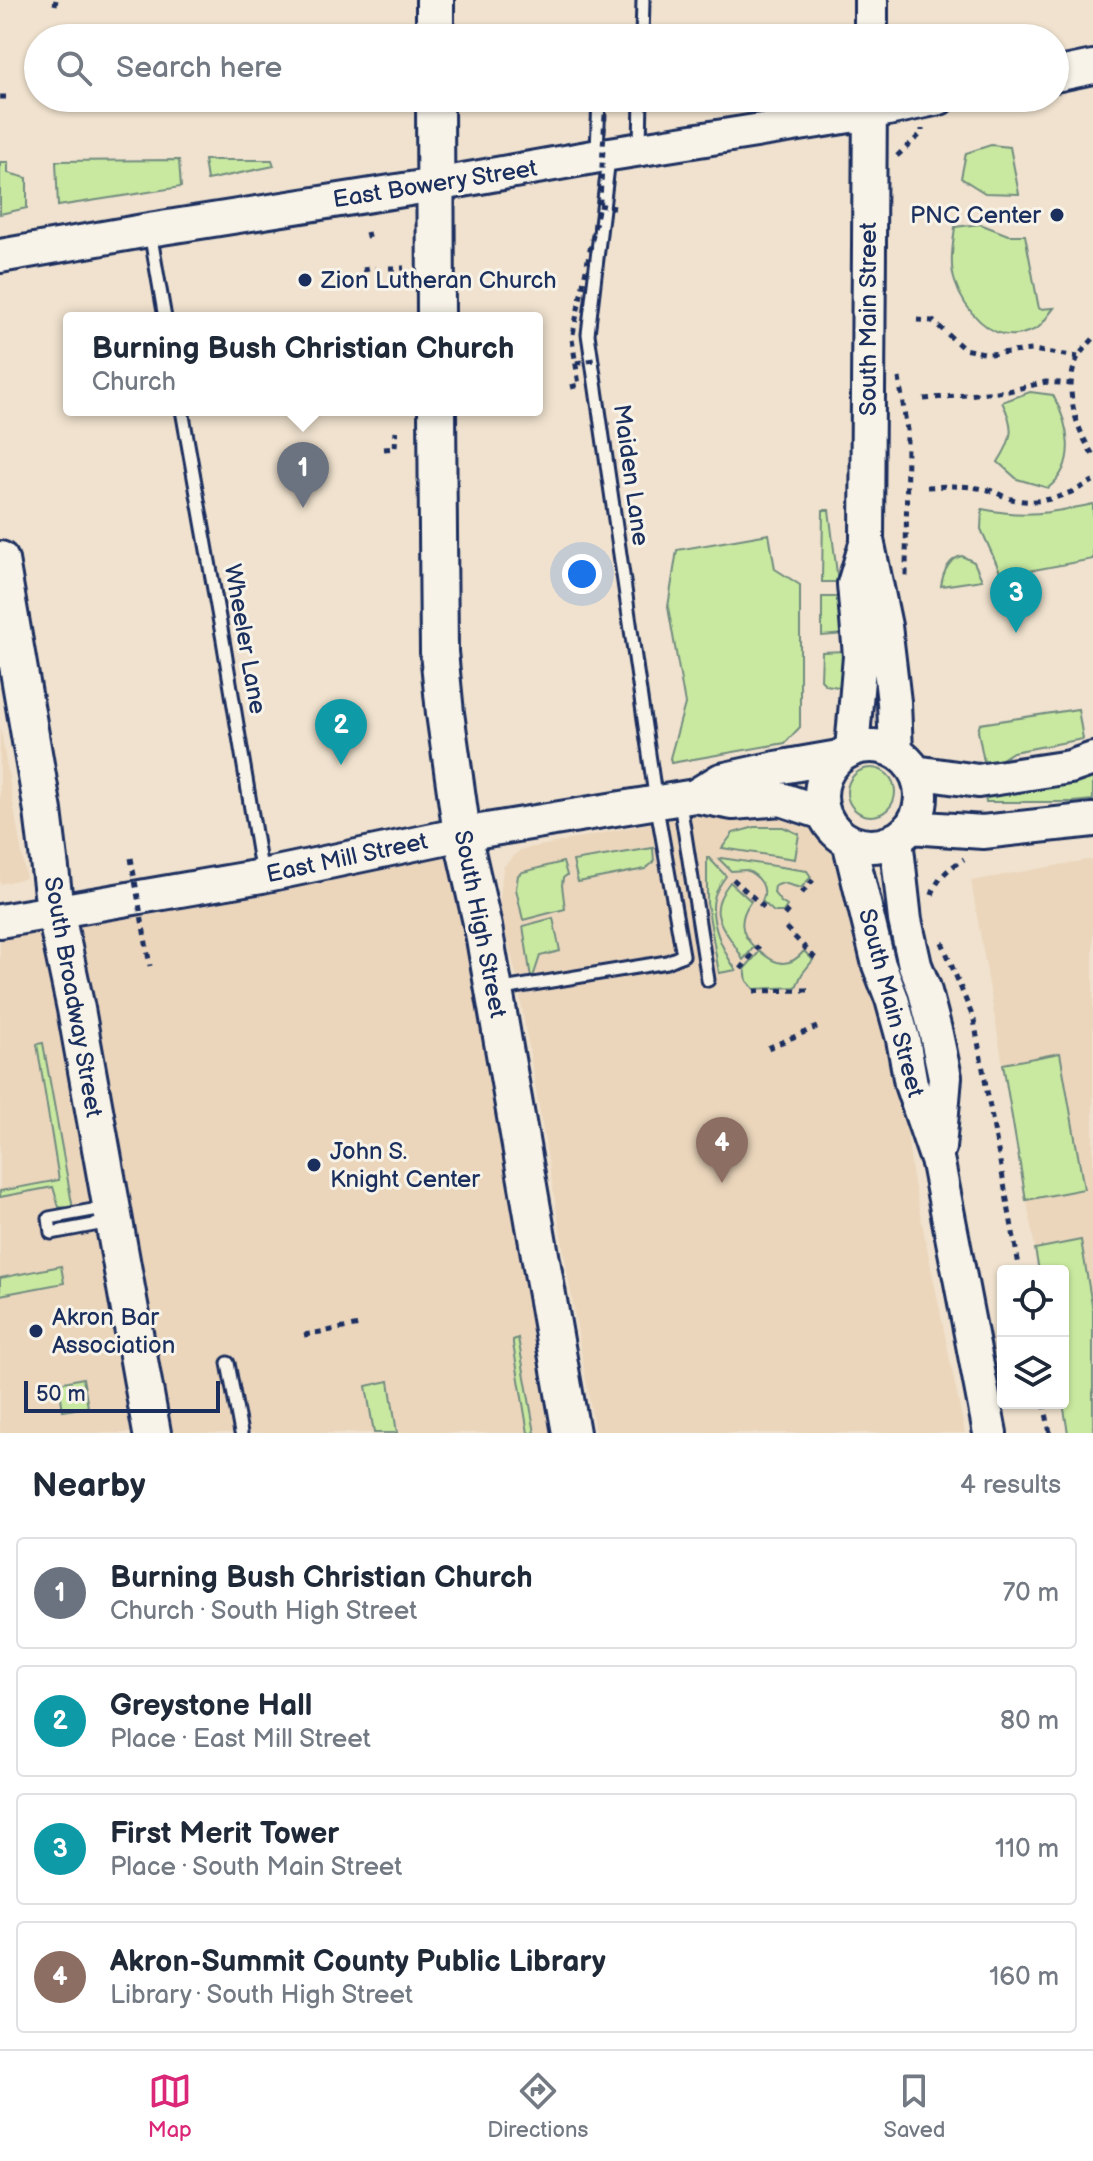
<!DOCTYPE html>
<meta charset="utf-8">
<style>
body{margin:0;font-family:"Balsamiq Sans",sans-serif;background:#f6f6f7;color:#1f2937}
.controls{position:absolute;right:24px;bottom:24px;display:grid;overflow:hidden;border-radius:8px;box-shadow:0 2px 6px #0004}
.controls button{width:72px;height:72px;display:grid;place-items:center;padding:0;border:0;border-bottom:2px solid #e0e1e3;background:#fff;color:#1f2937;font:40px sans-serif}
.scale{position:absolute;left:24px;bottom:20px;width:196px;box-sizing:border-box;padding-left:8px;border:4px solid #1b2f5e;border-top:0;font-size:22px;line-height:28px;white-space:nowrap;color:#1b2f5e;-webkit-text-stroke:6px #f7f3e8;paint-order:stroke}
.you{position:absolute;left:582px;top:574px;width:28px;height:28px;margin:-20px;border:6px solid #fff;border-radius:50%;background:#1a73e8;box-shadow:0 0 0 12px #1a73e833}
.badge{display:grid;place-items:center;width:52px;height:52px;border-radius:50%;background:#db2777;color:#fff;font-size:26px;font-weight:700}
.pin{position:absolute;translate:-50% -66px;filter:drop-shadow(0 2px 4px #0008)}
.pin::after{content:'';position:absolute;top:42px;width:28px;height:24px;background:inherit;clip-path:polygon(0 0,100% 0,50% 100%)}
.popup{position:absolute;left:63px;top:312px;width:480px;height:104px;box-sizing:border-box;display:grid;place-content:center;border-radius:8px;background:#fff;filter:drop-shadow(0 2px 6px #0005);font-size:26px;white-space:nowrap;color:#747a83}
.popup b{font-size:30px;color:#1f2937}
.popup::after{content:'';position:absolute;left:50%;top:100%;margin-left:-16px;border:16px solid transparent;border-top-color:#fff}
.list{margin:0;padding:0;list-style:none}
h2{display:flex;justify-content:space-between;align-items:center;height:104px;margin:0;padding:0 32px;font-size:34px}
h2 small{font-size:26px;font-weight:400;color:#747a83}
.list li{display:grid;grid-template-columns:52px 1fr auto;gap:24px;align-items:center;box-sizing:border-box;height:112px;margin:0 16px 16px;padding:0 16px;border:2px solid #e0e1e3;border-radius:8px}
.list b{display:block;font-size:30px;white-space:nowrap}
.list p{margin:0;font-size:26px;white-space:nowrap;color:#747a83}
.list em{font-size:26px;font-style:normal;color:#747a83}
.icon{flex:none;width:44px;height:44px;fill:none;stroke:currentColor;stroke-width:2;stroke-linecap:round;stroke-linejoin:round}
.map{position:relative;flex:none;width:1093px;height:1433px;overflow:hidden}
.search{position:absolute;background:#fff;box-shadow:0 2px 6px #0004;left:24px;right:24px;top:24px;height:88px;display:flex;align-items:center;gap:20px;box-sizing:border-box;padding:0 28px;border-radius:44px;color:#747a83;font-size:30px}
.sheet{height:616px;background:#fff}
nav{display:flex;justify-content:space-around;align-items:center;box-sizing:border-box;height:112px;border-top:2px solid #e0e1e3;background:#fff;font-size:22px;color:#747a83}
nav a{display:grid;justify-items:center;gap:4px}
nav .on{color:#db2777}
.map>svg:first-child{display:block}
</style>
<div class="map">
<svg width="1093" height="1433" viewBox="0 0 1093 1433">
<rect width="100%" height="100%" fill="#f0e2ce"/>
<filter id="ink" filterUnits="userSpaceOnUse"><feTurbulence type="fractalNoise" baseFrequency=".0125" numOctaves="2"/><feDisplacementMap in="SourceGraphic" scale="16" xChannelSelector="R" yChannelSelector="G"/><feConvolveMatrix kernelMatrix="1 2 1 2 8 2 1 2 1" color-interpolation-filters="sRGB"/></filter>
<g filter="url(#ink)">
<path fill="#ebd6bc" d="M0 726 26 878 0 884Z
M798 812 813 819 824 832 843 865 900 1077 913 1179 965 1433H595L516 974 499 908 503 867 520 850 700 813Z
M462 834 571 1433H152L55 910Z
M1093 859V1433L1063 1403V1271H1039L971 881Z
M52 915 146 1433H0V925Z"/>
<path fill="#c9e9a0" stroke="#728c7f" stroke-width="2" d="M991 145 1010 147 1019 194 985 193 961 178 966 153Z
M179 160 181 187 58 206 56 161Z
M204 160H272L274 166 207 180Z
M0 162H8V173L27 178V208L0 214Z
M980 224 1008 235H1025L1039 309 1054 308C1049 314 1044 322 1039 327 1034 331 1027 332 1022 334 990 342 964 309 955 282 949 264 953 245 955 227Z
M1030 392 1053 395C1069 425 1078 465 1048 488L1017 479 998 462C1013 439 1015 427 1002 402Z
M1093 504V559L1002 576 981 529 982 509C1025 518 1051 513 1093 504Z
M823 510H829L838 582H822Z
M769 534 775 569 800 585V727L785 743 671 763 670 758 685 704 668 607 677 550Z
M962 556 974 562 982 580 941 586C943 573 948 559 962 556Z
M822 597H840L844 634 822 636Z
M845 651V688L826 685 821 680 822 652Z
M1078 709 1083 739 1013 752 991 766 985 767 978 731 980 724Z
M847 792a24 24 0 1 1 48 0a24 24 0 1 1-48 0Z
M1093 772V800L1073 802H986L984 792Z
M755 827H783L799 834 795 859 722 848 733 833Z
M653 848 654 862 645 869 578 882 573 861Z
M707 858H709L726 876C721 883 716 890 714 898 709 922 723 951 736 970L719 973 707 903Z
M721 858 807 871 811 877 801 888 783 883 775 886 774 893 781 902 787 906 783 912H774L762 901C769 887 759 876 746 870L731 871 719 859Z
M563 862 567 875 563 878 562 885 565 909 523 920 516 889 518 875 523 872Z
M730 882 751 901C739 918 739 932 754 947L743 960C728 928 702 918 730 882Z
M553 918 560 951 540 956 533 977 531 978 523 926Z
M760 951C776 966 790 968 804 951L813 960 802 974 796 987 754 989 747 981 745 968Z
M43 1043 73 1209 59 1207 53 1187 0 1197V1191L59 1180 37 1044Z
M1060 1053 1084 1189 1026 1200 1003 1064Z
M1081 1240 1093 1311V1433H1068L1063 1403V1271H1039L1035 1249Z
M61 1266 64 1283 0 1295V1278Z
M518 1338 535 1433H528L513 1344V1340Z
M83 1378 88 1407 63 1411 59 1383Z
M389 1381 397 1433H374L366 1386Z"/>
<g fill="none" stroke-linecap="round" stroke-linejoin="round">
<defs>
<path id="lane" d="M642 38 643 0
M640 145 641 98
M597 152 599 98
M150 232 165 318
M182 410 223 640 262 875
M680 803 708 980
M497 990 667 962 683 955 656 802 588 334 609 158
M109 1207 49 1218 51 1233 110 1222
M228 1363 241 1433"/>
<path id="secondary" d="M871 38V0
M1055 75 1093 67
M870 98 867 540 885 626 894 702 896 752
M0 256 149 230 435 185 610 154 869 113 939 98
M821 796a50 50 0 1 1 100 0a50 50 0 1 1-100 0Z
M852 749 860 656 854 584 865 547
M915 772 978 781 1070 767 1093 759
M695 796 721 780 776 768 839 757
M910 827 983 832 1093 820
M896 839 905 920 915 965 924 988 936 1034 945 1077 939 1148
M849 841 879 965 892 999 903 1039 911 1084 938 1163 990 1433
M0 921 262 876 462 834 695 796 733 803 781 799 823 813"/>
<path id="primary" d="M435 0V38
M435 98 436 318
M437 410 439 652 445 713 462 834 483 927 571 1433
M0 560 43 811 55 910 76 1009 152 1433"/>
</defs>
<use href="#lane" stroke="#1b2f5e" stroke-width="17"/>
<use href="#secondary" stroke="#1b2f5e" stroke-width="38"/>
<use href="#primary" stroke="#1b2f5e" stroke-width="42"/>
<path stroke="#1b2f5e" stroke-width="5" stroke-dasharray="6 6" stroke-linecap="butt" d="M55 5 56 0
M0 97H12
M897 156 922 133V129
M367 232 369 240
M389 268H404
M363 270 375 268
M917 320 933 321 964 349 989 354 1032 350 1078 357
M1093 339C1088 345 1081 351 1077 359 1063 390 1076 428 1093 455
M899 378 907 430 906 579
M924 399 1008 391 1046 382 1072 384
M384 449 395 448 396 431
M927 487C947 486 965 485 984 489 993 490 1000 495 1008 498 1038 507 1067 496 1093 481
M733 879 766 909
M802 893 813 880
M932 895C937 878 949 868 964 859
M784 915 792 906
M786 928 815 958
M942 942 974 1020 1020 1271
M741 969 759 946
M754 991 808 990
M768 1048 817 1027
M304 1335 360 1325
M1044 1403 1050 1433"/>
<use href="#lane" stroke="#f7f3e8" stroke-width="11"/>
<use href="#secondary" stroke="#f7f3e8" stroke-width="32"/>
<use href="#primary" stroke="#f7f3e8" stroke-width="36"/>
<path stroke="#1b2f5e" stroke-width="5" stroke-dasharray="6 6" stroke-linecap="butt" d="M599 205 615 208
M576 363 599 359
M571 387 579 385 572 339 600 200 606 98
M131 858 150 966"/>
</g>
</g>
<g fill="#1b2f5e" stroke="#f7f3e8" stroke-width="3">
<circle cx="1057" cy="215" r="8"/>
<circle cx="305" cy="280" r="8"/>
<circle cx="314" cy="1165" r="8"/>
<circle cx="36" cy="1331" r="8"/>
</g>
<g text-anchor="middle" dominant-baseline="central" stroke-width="6" stroke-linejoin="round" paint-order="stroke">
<g font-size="24" fill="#1b2f5e" stroke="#f7f3e8">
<text transform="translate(435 184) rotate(-9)">East Bowery Street</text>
<text transform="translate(868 319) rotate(-90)">South Main Street</text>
<text transform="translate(631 475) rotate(82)">Maiden Lane</text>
<text transform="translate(245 639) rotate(80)">Wheeler Lane</text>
<text transform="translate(347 858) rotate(-12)">East Mill Street</text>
<text transform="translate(480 924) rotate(79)">South High Street</text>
<text transform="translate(73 997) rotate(80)">South Broadway Street</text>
<text transform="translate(891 1003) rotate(75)">South Main Street</text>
</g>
<g font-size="24" fill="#1b2f5e" stroke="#f7f3e8" text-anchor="start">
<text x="1041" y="215" text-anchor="end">PNC Center</text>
<text x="321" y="280">Zion Lutheran Church</text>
<text x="330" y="1151">John S.<tspan x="330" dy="28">Knight Center</tspan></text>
<text x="52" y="1317">Akron Bar<tspan x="52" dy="28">Association</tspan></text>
</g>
</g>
</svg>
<div class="controls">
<button><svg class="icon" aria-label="locate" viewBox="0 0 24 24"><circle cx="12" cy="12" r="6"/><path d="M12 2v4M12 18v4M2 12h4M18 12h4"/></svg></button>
<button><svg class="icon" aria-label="layers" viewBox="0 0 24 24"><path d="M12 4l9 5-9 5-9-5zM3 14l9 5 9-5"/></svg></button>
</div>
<div class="scale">50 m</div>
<div class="you"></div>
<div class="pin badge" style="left:303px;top:508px;background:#6b7280">1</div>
<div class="popup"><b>Burning Bush Christian Church</b>Church</div>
<div class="pin badge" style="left:341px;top:765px;background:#0f9aa8">2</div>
<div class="pin badge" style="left:1016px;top:633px;background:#0f9aa8">3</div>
<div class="pin badge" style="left:722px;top:1183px;background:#8d6e63">4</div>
<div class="search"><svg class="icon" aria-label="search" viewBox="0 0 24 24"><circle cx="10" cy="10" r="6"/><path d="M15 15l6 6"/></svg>Search here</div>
</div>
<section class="sheet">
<h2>Nearby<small>4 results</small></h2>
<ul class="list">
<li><span class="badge" style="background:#6b7280">1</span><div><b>Burning Bush Christian Church</b><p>Church · South High Street</p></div><em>70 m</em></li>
<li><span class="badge" style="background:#0f9aa8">2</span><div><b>Greystone Hall</b><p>Place · East Mill Street</p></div><em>80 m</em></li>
<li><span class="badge" style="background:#0f9aa8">3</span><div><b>First Merit Tower</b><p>Place · South Main Street</p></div><em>110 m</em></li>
<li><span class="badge" style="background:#8d6e63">4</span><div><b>Akron-Summit County Public Library</b><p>Library · South High Street</p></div><em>160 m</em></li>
</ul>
</section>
<nav>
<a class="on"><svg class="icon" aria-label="map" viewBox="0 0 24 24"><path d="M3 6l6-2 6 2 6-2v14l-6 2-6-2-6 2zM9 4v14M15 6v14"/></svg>Map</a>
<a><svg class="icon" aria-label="directions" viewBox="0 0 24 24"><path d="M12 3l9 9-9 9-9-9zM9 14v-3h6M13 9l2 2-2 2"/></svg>Directions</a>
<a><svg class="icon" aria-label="saved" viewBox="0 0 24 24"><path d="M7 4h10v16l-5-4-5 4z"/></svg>Saved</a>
</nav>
